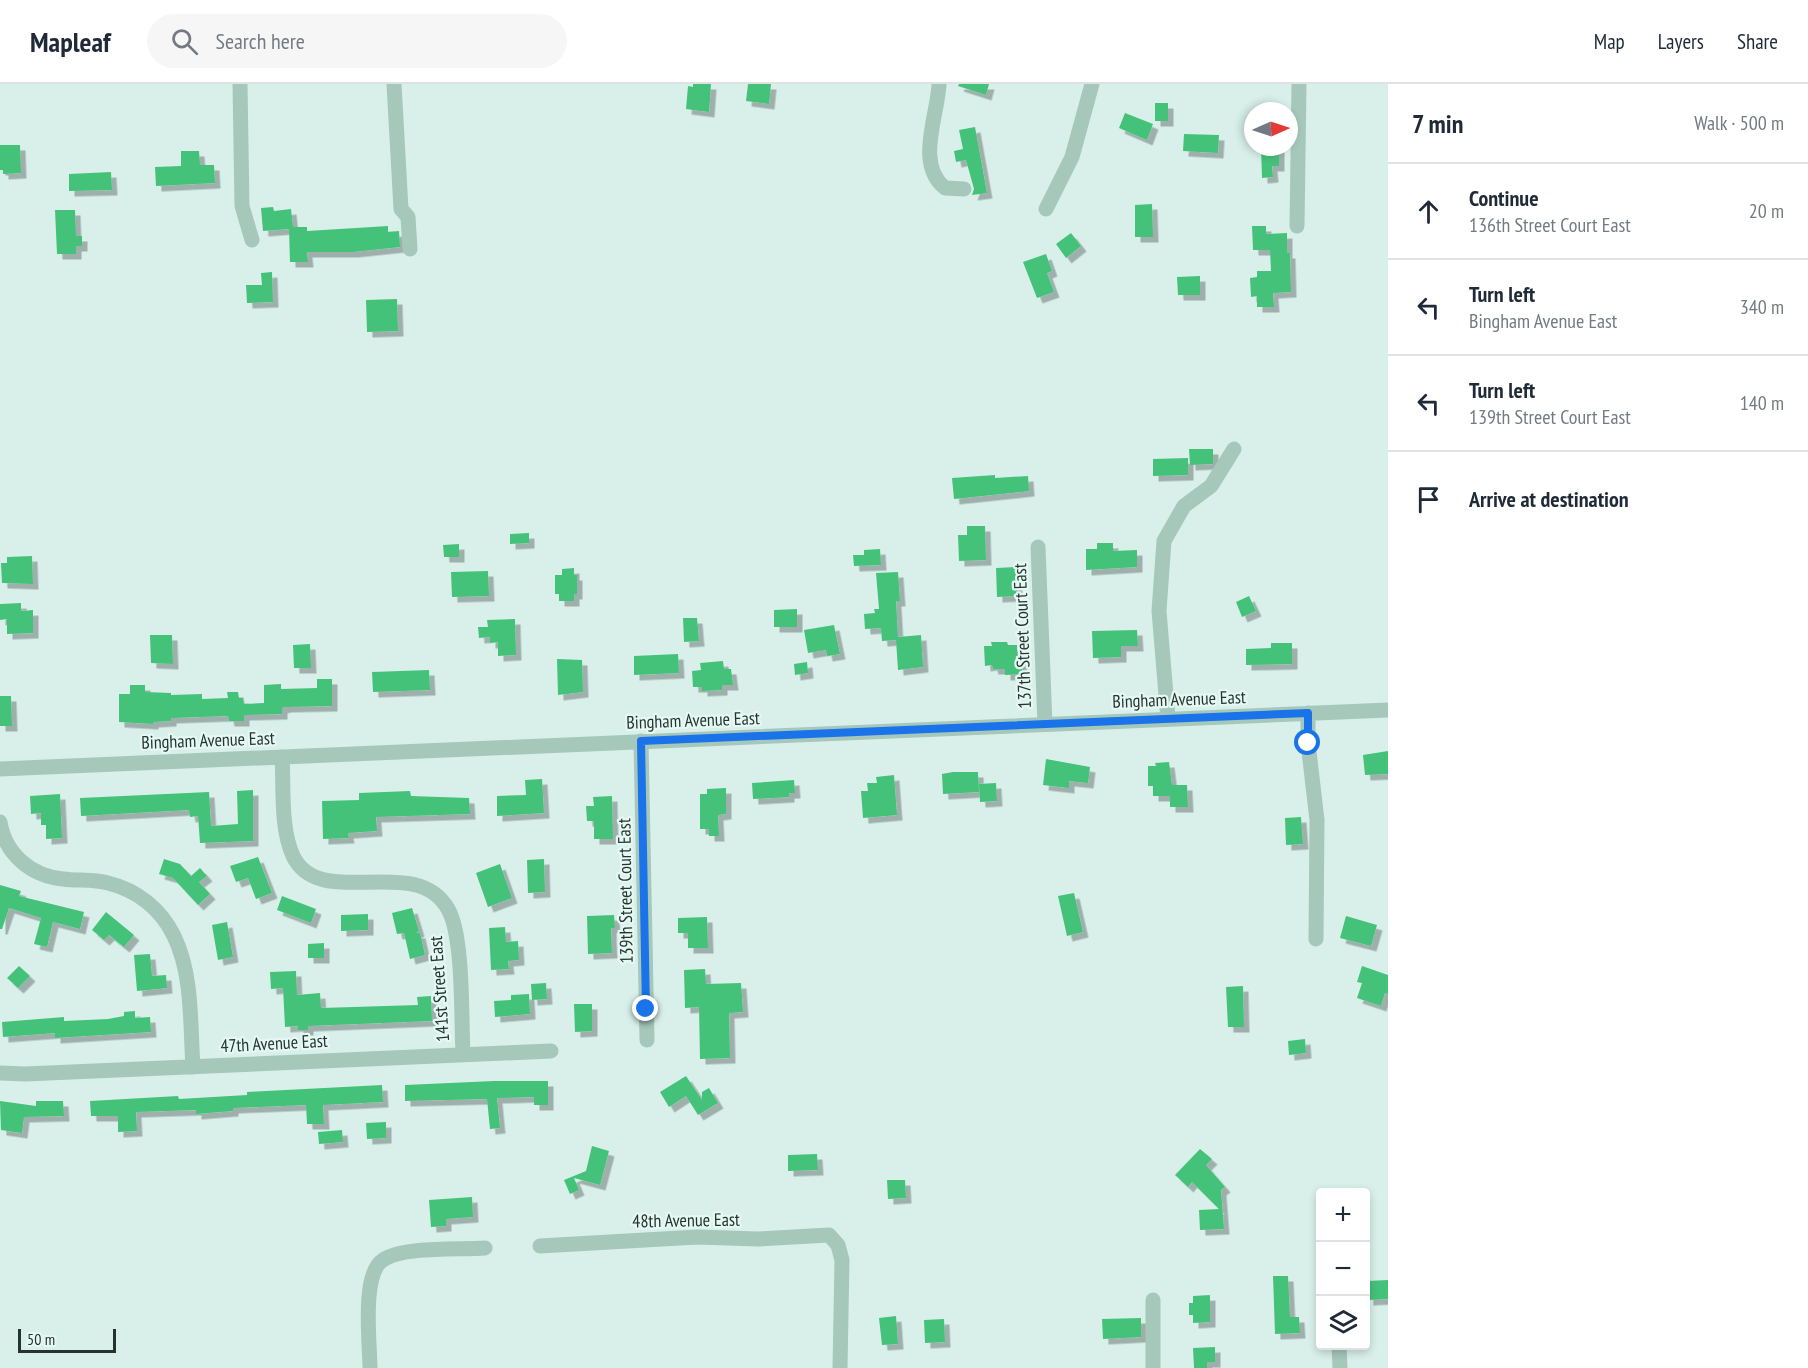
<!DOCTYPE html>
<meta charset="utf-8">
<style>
body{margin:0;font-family:"PT Sans Narrow",sans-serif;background:#f6f6f7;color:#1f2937}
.controls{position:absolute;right:18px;bottom:18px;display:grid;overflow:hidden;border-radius:6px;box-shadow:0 3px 9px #0003}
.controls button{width:54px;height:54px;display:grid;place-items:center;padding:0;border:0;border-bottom:2px solid #e0e1e3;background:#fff;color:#1f2937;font:30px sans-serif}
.compass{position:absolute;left:1244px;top:18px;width:54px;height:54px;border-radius:50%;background:#fff;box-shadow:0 3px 9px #0003;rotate:87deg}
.scale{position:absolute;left:18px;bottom:15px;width:98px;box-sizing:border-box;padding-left:6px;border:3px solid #26342d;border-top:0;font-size:16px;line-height:21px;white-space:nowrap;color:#26342d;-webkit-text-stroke:4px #e5f8f3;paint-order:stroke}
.stop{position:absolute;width:18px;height:18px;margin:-14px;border:4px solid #1a73e8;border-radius:50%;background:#fff}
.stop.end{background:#1a73e8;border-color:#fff;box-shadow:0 2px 6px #0008}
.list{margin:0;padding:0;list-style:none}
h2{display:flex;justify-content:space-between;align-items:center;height:78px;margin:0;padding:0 24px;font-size:26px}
h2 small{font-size:20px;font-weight:400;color:#747a83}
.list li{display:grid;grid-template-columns:39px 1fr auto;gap:18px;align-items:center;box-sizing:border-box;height:96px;padding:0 24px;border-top:2px solid #e0e1e3}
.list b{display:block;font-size:22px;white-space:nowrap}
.list p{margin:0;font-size:20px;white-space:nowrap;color:#747a83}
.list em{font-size:20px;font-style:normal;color:#747a83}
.icon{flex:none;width:33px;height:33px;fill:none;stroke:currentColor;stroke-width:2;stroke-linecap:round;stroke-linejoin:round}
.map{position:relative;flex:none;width:1388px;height:1284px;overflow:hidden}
header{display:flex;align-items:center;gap:36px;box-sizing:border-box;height:84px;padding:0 30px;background:#fff;border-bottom:2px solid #e0e1e3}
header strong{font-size:28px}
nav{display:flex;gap:33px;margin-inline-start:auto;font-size:21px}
.search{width:420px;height:54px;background:#f6f6f7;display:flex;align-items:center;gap:15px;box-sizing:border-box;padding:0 21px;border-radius:33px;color:#747a83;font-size:22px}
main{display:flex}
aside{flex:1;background:#fff}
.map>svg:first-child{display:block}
</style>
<header>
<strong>Mapleaf</strong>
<div class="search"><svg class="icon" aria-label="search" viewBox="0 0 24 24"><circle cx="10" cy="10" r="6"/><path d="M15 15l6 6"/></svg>Search here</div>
<nav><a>Map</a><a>Layers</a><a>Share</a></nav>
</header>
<main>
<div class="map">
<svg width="1388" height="1284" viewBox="0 0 1388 1284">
<defs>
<filter id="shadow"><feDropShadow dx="5.5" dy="5.5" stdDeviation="0" flood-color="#0004"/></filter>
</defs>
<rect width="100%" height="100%" fill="#d9f0ea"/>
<path fill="#45c27a" filter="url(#shadow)" d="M693 0H711L709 28 686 25 688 2 693 3Z
M748 0H771L769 20 746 17Z
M959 0H989L986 11 958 2Z
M1155 19H1168V37H1155Z
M1125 29 1153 40 1147 56 1119 44Z
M975 43 987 109 972 111 974 105 966 76 956 78 954 67 963 65 959 46Z
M1184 50 1219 51 1218 69 1183 67Z
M0 61H20L21 89 3 90V86H0Z
M1261 63H1279V82H1272L1273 93 1262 94Z
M181 67H199L200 81H214L215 99 156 102 155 83 181 82Z
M111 88 112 106 69 107V90Z
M1152 120 1153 153H1135V121Z
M273 123 274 127 291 125 293 143H307V147L388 142V148L399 147 400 163 353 168H307L308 178H290L289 145 263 147 261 124Z
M55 126H75L76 152H82V162H76V170H57Z
M1252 142H1266V150L1287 149V169H1290L1291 208 1273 209 1274 223H1257V212L1251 213 1250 194 1257 193V187H1271L1270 166H1253Z
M1071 149 1081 162 1066 174 1056 160Z
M1046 170 1052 187 1047 189 1054 208 1037 214 1023 178Z
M272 188 273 218 247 219 246 201H262L261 189Z
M1200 192V211H1178L1177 193Z
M397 215 398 247 367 248 366 216Z
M1189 365H1213V380L1190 381Z
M1188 374V391L1153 392V375Z
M995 391V394L1028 392 1029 407 954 415 952 394Z
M967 442H985L986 476 959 477 958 451H967Z
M529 449V459L510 460V450Z
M1097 459H1113V467L1137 466V483L1086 486V465H1097Z
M459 460V473H444L443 461Z
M880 465 881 481 854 482 853 471H864V466Z
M32 472 33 500 2 499 1 479H7V473Z
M1016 483 1017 512 997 513 996 484Z
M574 484V491H577V510H574V517H559V510H555V491H562V485Z
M488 487 489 512 452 513 451 488Z
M898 488 900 517H896L898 553 921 551 923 583 898 586 896 556 882 557 881 544 865 545 864 530 875 529 874 525H879L876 489Z
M1249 512 1256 527 1242 533 1236 518Z
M21 519V527L33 526V549L7 550V535L0 536V520Z
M797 525V543H774V526Z
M683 534H697L699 557 684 558Z
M515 535 516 571 498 572V558L490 559V553L479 554 478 543H488L487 536Z
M834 541 840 570 827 572 826 566 808 569 804 546Z
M1137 546 1138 562H1121V573L1093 574 1092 547Z
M150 551H172L173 580 151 579Z
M991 558H1007L1008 561H1017V571H1021L1022 590 1005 591V585H993L992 581 985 582 984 562H992Z
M1271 559H1292V580L1246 581V565L1271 564Z
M310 560 311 584H294L293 561Z
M678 570 679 589 634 591V572Z
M557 575 582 576 583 608 558 611Z
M723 577 724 585H731L733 601H722V606L702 607V603H693L692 587 701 586 700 579Z
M807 578 808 589 795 591 794 580Z
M429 586 430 606 373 608 372 588Z
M317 595H332V622L286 623 282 624V630L244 631V637H229L228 632 171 634V637L153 638V640L119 638V610H130V601H145V608L171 609V611L202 610V615L228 614 227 608H238L239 614H243L244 620 264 619V601L281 600V605L317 604Z
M0 612H11L12 642H0Z
M1388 667V690L1365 691 1363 671Z
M1046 675 1090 683 1088 699 1069 697V704L1043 701Z
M1169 678 1172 701H1187L1188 723H1170V712H1153V702H1148V682H1156L1155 679Z
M953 688H978L979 708 943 710 942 690Z
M894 691 897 731 863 734 861 707H868L867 699H877L876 693Z
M542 695 544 729 497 732V712L526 711 525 696Z
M794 696 795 709H789V713L753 715 752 699Z
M996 699 997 717 980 718 979 700Z
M726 704V730L718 731 719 752H709V745H700V710H707V705Z
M253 706V757L200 759 198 732 190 733 189 726 81 732 80 714 209 708 211 742 238 740 237 707Z
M410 707 411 712 469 714 470 730 376 733 377 747 348 749 349 754 323 755 322 717 359 716V709Z
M60 710 62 754 46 755V741H41V729L31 730 30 712Z
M612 712 613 755H594V737H587L586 722H594L593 713Z
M1301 733 1303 760 1286 761 1285 734Z
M258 773 272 809 256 815 248 794 236 798 230 782Z
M164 775 180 780 191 792 200 784 207 792 199 798 210 810 198 821 173 794 159 790Z
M544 775 545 808 528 809 527 776Z
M500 780 512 814 488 823 476 789Z
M0 801 21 807 19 812 84 828 80 845 53 838 47 863 34 860 41 834 9 824 2 845H0Z
M1074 809 1083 848 1067 852 1058 812Z
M282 812 316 825 311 839 277 826Z
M412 824 419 847 416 849H420L425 871 410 875 404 849 397 850 392 829Z
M106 828 134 851 124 863 109 851 104 856 92 846Z
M368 830V846L341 847V831Z
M614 831 615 844H611L612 869 588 870 587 832Z
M1346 832 1377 841 1371 862 1340 854Z
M707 833 708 864H688V849H678V834Z
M227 838 233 873 218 876 212 841Z
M505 843 506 858 518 857 519 876 508 877 509 885 491 886 489 844Z
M324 859V874H308V860Z
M150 870 152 892 166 891 167 904 137 907 134 871Z
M19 882 30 892 18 904 7 894Z
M1362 882 1388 891V910L1385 909 1381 922 1357 914 1362 899 1357 898Z
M705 885 706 900 741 899 743 928 729 929 730 974 700 975 699 923 685 924 684 886Z
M296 887 297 911 320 909 321 924 418 921 417 913 431 912 432 937 308 942V946H298V942L285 943 283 904 271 905 270 888Z
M546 899 547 915 532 916 531 900Z
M1243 902 1244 943H1228L1226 903Z
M529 910 530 930 495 933 494 917 511 916V911Z
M574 920H592V947L575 948Z
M135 927V934L150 933 151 948 55 954V949L3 953 2 938 64 933V937L108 935 124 932V928Z
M1305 955 1306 969 1289 971 1288 957Z
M686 992 702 1016V1008L709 1004 718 1019 698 1031 686 1012 669 1023 660 1008Z
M494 997H548V1021H534V1013L497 1014 500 1044 490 1045 487 1015 405 1017V1001Z
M382 1001 383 1018 323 1021 324 1040H307L306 1021 233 1024V1027L196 1030V1026L136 1028 137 1047 118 1048V1032H91L90 1017 178 1012 179 1015 247 1011V1008Z
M0 1017 36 1022V1017H63L64 1032 24 1033 22 1049 1 1046Z
M386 1038V1054L367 1055 366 1039Z
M342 1046 343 1058 319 1060 318 1048Z
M592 1062 609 1067 600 1101 574 1094 579 1106 570 1110 564 1096 586 1087Z
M1200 1065 1212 1075 1206 1081 1225 1103 1221 1106 1224 1145 1200 1146 1199 1126 1219 1125 1192 1098 1188 1103 1175 1091Z
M817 1070 818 1086 788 1087V1071Z
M887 1096H905L906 1114 888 1115Z
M472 1113 473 1133 446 1135V1142L431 1143 429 1116Z
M1273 1192H1288L1290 1233H1299L1300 1249 1275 1250Z
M1388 1196V1215L1368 1216 1367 1197Z
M1210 1211V1238L1193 1239V1231H1189V1219H1193V1212Z
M896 1232 898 1260 882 1261 879 1234Z
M1141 1234V1253L1103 1255 1102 1235Z
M944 1235 945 1258 925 1259 924 1236Z
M1215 1263V1278H1207V1284H1194L1193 1264Z"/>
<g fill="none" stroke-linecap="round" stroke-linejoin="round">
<path stroke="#a5c8bb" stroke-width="15" d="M240 0 242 122 252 156
M394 0 401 125 408 133 410 165
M939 0C938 31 915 80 945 104L964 105
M1046 125 1072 73 1092 0
M1297 142 1299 0
M1038 463 1045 640
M1308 629V659L1317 736 1316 855
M1168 635 1159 527 1164 457 1184 422 1211 402 1234 365
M641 657 647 956
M282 673C284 704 280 743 293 772 320 828 416 768 448 825 464 853 461 935 463 970
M0 685 1388 626
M0 738C5 770 31 792 63 795 78 797 93 795 108 799 137 806 161 825 174 852 193 891 190 940 193 983
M0 989 25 990 551 967
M540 1162 697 1153 758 1155 829 1151 838 1161 842 1176 840 1284
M1153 1216V1284
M1339 1262 1340 1284
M370 1284C370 1260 361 1190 383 1176 403 1162 460 1166 485 1164"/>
</g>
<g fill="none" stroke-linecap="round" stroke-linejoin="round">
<path stroke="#1a73e8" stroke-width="8" d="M646 925 641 657 1308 629V659"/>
</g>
<g text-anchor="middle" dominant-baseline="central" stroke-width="4.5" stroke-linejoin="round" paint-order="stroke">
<g font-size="18" fill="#26342d" stroke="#e5f8f3">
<text transform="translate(1022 552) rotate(-92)">137th Street Court East</text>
<text transform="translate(1179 615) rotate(-2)">Bingham Avenue East</text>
<text transform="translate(693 636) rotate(-2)">Bingham Avenue East</text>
<text transform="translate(208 656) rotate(-2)">Bingham Avenue East</text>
<text transform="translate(625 807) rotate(-91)">139th Street Court East</text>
<text transform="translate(439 905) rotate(-94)">141st Street East</text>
<text transform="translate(274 959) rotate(-3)">47th Avenue East</text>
<text transform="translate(686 1136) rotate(-1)">48th Avenue East</text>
</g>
</g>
</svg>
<div class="controls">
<button>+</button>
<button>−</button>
<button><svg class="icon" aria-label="layers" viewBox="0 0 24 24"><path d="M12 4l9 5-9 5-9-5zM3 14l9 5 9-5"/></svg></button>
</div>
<svg class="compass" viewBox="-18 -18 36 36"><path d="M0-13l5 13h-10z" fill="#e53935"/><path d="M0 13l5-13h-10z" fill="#747a83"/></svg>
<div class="scale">50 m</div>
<div class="stop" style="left:1308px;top:659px"></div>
<div class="stop end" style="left:646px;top:925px"></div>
</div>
<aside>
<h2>7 min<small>Walk · 500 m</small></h2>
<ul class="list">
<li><svg class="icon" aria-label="ahead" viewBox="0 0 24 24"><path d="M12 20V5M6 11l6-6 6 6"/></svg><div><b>Continue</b><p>136th Street Court East</p></div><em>20 m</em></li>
<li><svg class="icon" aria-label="left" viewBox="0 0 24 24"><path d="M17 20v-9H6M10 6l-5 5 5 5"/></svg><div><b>Turn left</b><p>Bingham Avenue East</p></div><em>340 m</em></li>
<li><svg class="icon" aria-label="left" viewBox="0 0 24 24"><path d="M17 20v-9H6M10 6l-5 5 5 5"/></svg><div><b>Turn left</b><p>139th Street Court East</p></div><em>140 m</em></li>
<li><svg class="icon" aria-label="arrive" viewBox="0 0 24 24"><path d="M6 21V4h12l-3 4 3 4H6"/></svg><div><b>Arrive at destination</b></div></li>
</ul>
</aside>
</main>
